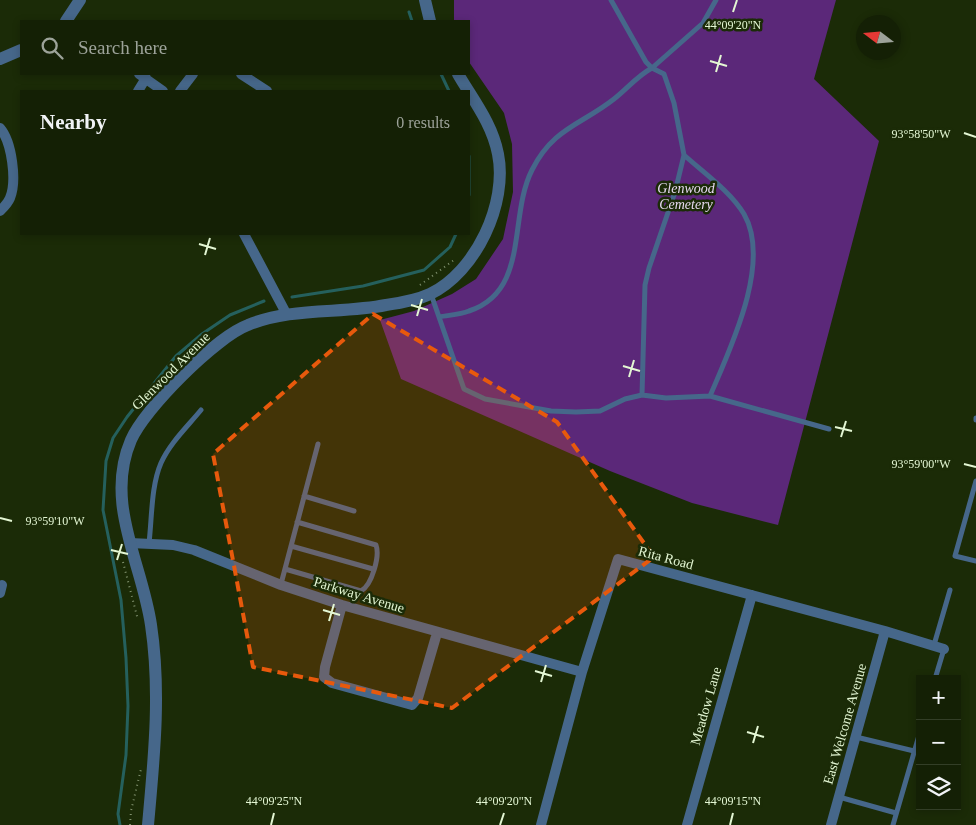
<!DOCTYPE html>
<meta charset="utf-8">
<style>
body{margin:0;font-family:"Times New Roman",serif;background:#212d13;color:#f1f3f6}
.controls{position:absolute;right:15px;bottom:15px;display:grid;overflow:hidden;border-radius:0px;box-shadow:0 2px 8px #0003}
.controls button{width:45px;height:45px;display:grid;place-items:center;padding:0;border:0;border-bottom:1px solid #333e27;background:#142005;color:#f1f3f6;font:25px sans-serif}
.compass{position:absolute;left:856px;top:15px;width:45px;height:45px;border-radius:50%;background:#142005;box-shadow:0 2px 8px #0003;rotate:286deg}
.list{margin:0;padding:0;list-style:none}
h2{display:flex;justify-content:space-between;align-items:center;height:65px;margin:0;padding:0 20px;font-size:21px}
h2 small{font-size:16px;font-weight:400;color:#9da39a}
.icon{flex:none;width:28px;height:28px;fill:none;stroke:currentColor;stroke-width:2;stroke-linecap:round;stroke-linejoin:round}
.map{position:relative;flex:none;width:976px;height:825px;overflow:hidden}
.search{position:absolute;background:#142005;box-shadow:0 2px 8px #0003;left:20px;top:20px;width:450px;height:55px;display:flex;align-items:center;gap:12px;box-sizing:border-box;padding:0 18px;border-radius:0px;color:#9da39a;font-size:19px}
.panel{position:absolute;background:#142005;box-shadow:0 2px 8px #0003;left:20px;top:90px;width:450px;height:145px;border-radius:0px}
.map>svg:first-child{display:block}
</style>
<div class="map">
<svg width="976" height="825" viewBox="0 0 976 825">
<rect width="100%" height="100%" fill="#1b2b07"/>
<path fill="#5b2879" d="M454 0H836L814 79 879 141 778 525 692 503 610 471 401 379 380 320 414 311 452 294 476 279 503 239 513 192 512 144 504 113 469 62V21H454Z"/>
<g fill="none" stroke-linecap="round" stroke-linejoin="round">
<path stroke="#25605d" stroke-width="3" d="M409 12 412 21
M441 74 449 91
M469 156V195
M292 297 363 286 424 270 450 247 456 234
M120 825 118 814 126 755 128 706 126 658 121 600 103 510 106 461 113 438 127 417 176 356 202 334 230 315 264 301"/>
<path stroke="#81926f" stroke-width="2" stroke-dasharray="1 4" stroke-linecap="butt" d="M420 285 454 260
M123 562 138 620
M130 825 131 811 141 769"/>
<path stroke="#46678a" stroke-width="5" d="M611 0 646 62 652 68 703 23 716 0
M684 155C704 173 730 191 744 214 772 263 730 349 710 396
M431 294 464 389 485 399 551 411 576 412 600 411 625 399 642 395 666 398 710 396 829 429
M439 317C448 315 459 315 469 311 530 291 508 217 532 170 553 128 581 125 614 99 627 89 637 76 652 68L664 74 674 103 684 155 675 192 649 268 645 285 642 395
M976 418V420
M976 481 955 556 976 561
M304 496 354 511
M149 543C152 518 151 486 161 463 170 443 187 427 201 410
M291 546 373 569
M285 569 361 591C372 585 380 556 376 545L297 522
M281 584 318 444
M934 645 950 590
M935 679 944 649
M856 737 914 751
M839 797 896 813
M893 825 920 732"/>
<path stroke="#46678a" stroke-width="10" d="M139 74 163 91
M241 74 267 91
M138 91 146 78
M180 91 193 74
M0 128C12 142 17 181 10 198 8 203 4 207 0 211
M244 234 287 315
M130 543 173 545 194 550 281 585 342 605 582 672
M0 593 2 585
M342 605 325 667 324 677 332 683 412 705 418 698 437 633
M541 825 582 672 618 559 885 631 944 649
M687 825 752 595
M831 825 885 631"/>
<path stroke="#46678a" stroke-width="12" d="M425 0 430 21
M66 21 80 0
M0 59 21 50
M148 825C154 758 161 692 151 625 142 563 104 503 131 440 144 409 216 337 248 325 291 307 341 314 386 305 400 303 417 300 430 294 476 272 508 203 498 154 492 123 473 100 458 74"/>
</g>
<path fill="#e8590c" fill-opacity="0.2" stroke="#e8590c" stroke-width="4" stroke-dasharray="10 6" stroke-linejoin="round" d="M373 314 557 422 654 557 452 708 253 667 213 454Z"/>
<path fill="none" stroke="#e3f6d3" stroke-width="2" d="M733 12 737 0M710 61 727 66M716 72 721 55M964 133 976 137M199 244 216 249M205 255 210 238M411 305 428 310M417 316 422 299M623 366 640 371M629 377 634 360M835 427 852 431M841 437 846 421M964 464 976 467M0 518 12 521M111 550 128 554M117 560 122 544M323 610 340 615M329 621 334 604M535 671 552 676M541 682 546 665M747 732 764 737M753 743 758 726M271 825 274 813M500 825 504 813M730 825 733 813"/>
<g text-anchor="middle" dominant-baseline="central" stroke-width="5" stroke-linejoin="round" paint-order="stroke">
<g font-size="14" font-style="italic" fill="#e8daf3" stroke="#1b2b07">
<text x="686" y="188">Glenwood<tspan x="686" dy="16">Cemetery</tspan></text>
</g>
<g font-size="14" fill="#e3f6d3" stroke="#1b2b07">
<text transform="translate(171 371) rotate(-45)">Glenwood Avenue</text>
<text transform="translate(666 558) rotate(15)">Rita Road</text>
<text transform="translate(359 595) rotate(17)">Parkway Avenue</text>
<text transform="translate(706 706) rotate(-74)">Meadow Lane</text>
<text transform="translate(845 724) rotate(-74)">East Welcome Avenue</text>
</g>
</g>
<g font-size="12" text-anchor="middle" fill="#e3f6d3" stroke="#1b2b07" stroke-width="5" stroke-linejoin="round" paint-order="stroke">
<text x="733" y="29">44°09'20"N</text>
<text x="921" y="138">93°58'50"W</text>
<text x="921" y="468">93°59'00"W</text>
<text x="55" y="525">93°59'10"W</text>
<text x="274" y="805">44°09'25"N</text>
<text x="504" y="805">44°09'20"N</text>
<text x="733" y="805">44°09'15"N</text>
</g>
</svg>
<div class="controls">
<button>+</button>
<button>−</button>
<button><svg class="icon" aria-label="layers" viewBox="0 0 24 24"><path d="M12 4l9 5-9 5-9-5zM3 14l9 5 9-5"/></svg></button>
</div>
<svg class="compass" viewBox="-18 -18 36 36"><path d="M0-13l5 13h-10z" fill="#e53935"/><path d="M0 13l5-13h-10z" fill="#9da39a"/></svg>
<div class="search"><svg class="icon" aria-label="search" viewBox="0 0 24 24"><circle cx="10" cy="10" r="6"/><path d="M15 15l6 6"/></svg>Search here</div>
<section class="panel">
<h2>Nearby<small>0 results</small></h2>
<ul class="list">
</ul>
</section>
</div>
